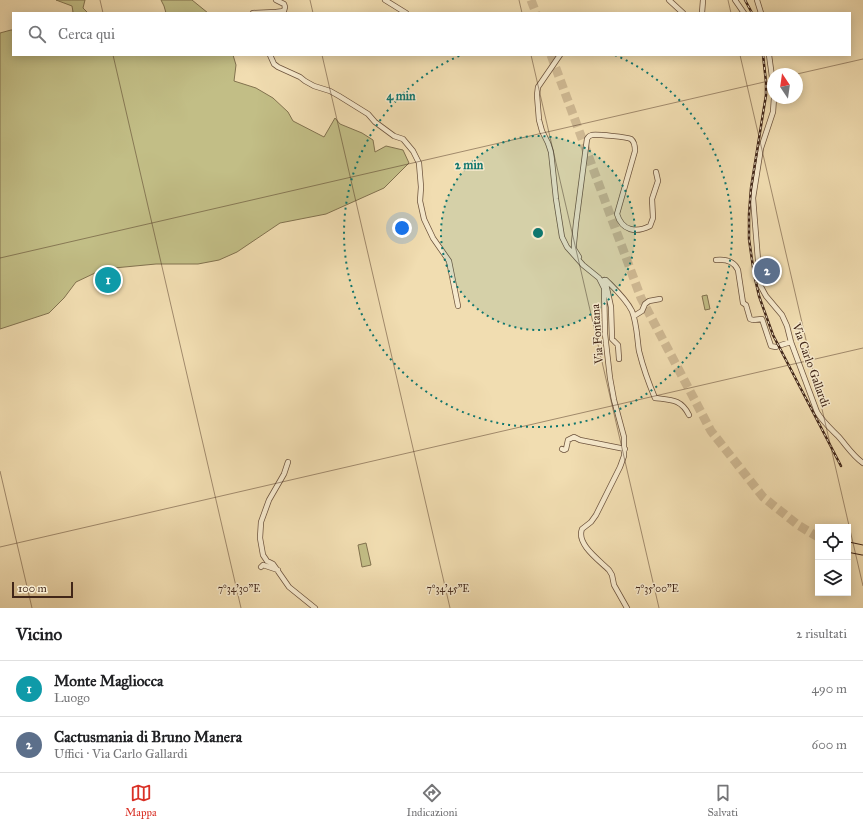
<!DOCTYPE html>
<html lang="it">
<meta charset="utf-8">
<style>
body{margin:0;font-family:"IM FELL Great Primer",serif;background:#f6f6f6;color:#202124}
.controls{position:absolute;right:12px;bottom:12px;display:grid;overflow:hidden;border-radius:0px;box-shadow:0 2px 10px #0003}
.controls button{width:36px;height:36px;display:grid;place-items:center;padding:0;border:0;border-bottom:1px solid #e0e0e0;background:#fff;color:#202124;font:20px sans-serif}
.compass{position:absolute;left:767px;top:68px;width:36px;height:36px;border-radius:50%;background:#fff;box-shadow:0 2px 10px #0003;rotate:347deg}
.scale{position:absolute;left:12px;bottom:10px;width:61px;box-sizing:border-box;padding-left:4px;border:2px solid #412618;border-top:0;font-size:11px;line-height:14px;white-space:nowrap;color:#412618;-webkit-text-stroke:3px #f6e9cc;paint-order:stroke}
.you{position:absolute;left:402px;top:228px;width:14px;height:14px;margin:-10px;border:3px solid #fff;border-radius:50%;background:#1a73e8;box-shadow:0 0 0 6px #1a73e833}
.badge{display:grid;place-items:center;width:26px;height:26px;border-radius:50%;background:#d93025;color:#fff;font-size:13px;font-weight:700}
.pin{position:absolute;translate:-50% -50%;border:2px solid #fff;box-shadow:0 1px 4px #0006}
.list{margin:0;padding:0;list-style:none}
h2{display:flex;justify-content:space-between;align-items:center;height:52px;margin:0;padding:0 16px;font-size:17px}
h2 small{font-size:13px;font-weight:400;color:#757577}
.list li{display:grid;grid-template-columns:26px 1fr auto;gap:12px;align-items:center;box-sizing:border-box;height:56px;padding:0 16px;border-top:1px solid #e0e0e0}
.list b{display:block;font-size:15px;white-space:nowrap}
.list p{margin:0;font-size:13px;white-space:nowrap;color:#757577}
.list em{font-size:13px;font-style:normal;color:#757577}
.icon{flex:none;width:22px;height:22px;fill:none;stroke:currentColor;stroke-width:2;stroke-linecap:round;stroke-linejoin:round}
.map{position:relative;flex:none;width:863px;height:608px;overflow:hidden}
.search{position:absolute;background:#fff;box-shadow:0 2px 10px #0003;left:12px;right:12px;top:12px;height:44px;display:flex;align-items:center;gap:10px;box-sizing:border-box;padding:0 14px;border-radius:0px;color:#757577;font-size:15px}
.sheet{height:164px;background:#fff}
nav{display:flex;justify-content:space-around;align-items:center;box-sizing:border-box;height:56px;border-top:1px solid #e0e0e0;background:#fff;font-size:11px;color:#757577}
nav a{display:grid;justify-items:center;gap:2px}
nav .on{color:#d93025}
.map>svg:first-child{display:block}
</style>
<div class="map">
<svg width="863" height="608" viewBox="0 0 863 608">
<rect width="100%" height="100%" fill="#f1ddb1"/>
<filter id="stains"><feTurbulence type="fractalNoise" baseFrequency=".005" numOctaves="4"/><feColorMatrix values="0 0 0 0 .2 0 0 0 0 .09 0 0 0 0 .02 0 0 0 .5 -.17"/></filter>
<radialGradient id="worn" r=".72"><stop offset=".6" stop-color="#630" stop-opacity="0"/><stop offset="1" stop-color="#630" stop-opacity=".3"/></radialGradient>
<path fill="#c2be86" stroke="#82724f" d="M56 0H85L83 8 88 13H71L73 12 72 6Z
M161 0H192L208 13H166L164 6Z
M11 30H13V55H233L236 65 234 81 256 88 273 98 288 112 293 121 324 137 335 118 340 124 362 133 373 140 375 152 386 146 403 150 409 163 384 188 326 214 280 223 237 252 219 260 198 264H156L114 268 95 273 76 282 64 298 49 313 0 329V33Z
M707 295 710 309 705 310 702 296Z
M366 543 371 565 362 567 358 545Z"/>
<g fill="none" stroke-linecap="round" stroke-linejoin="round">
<path stroke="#ceb892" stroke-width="9" stroke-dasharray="9 4.5" stroke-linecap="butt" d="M531 0 536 13
M551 55 641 298 711 431 763 497 798 525 818 537"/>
<defs>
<path id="street" d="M385 0 406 13
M669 0 683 13
M735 0 744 13
M757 0 761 13
M253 13 276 12 284 11 285 7 284 4 276 0
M702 13 703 0
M270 55 274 64 278 67 300 77 305 81 314 86 330 91 339 96 368 114 375 122 394 136 403 139 413 151 419 163 421 187 420 201 424 219 433 238 449 261 458 306
M560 55 538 87 537 95 539 120 542 131 548 143 551 152 556 199 562 237 567 247 583 265 599 278 604 288 605 334 610 378 614 400 624 437V456L620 467 596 515 591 522 582 529C576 544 599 560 609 570L612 575 614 585 627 608
M769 55 773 84
M774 98 773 112 761 148 753 198 760 285 766 296 782 315 787 326 791 342 817 412C823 422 830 428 838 436 847 446 852 455 863 463
M579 257 574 249V243L576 223 587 139C589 136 589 136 592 135 596 134 627 137 631 139 635 142 635 147 635 151L617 214C622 231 636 233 650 226L653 218 652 199 658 181 656 172
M716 260C726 259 734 261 738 270L743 303 746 305 750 319 753 320 762 319 771 346 776 347
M604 280 606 284 611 307 612 339 618 345 619 359
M601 281 606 280C616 290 626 299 632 311 637 324 637 338 639 351 643 367 649 384 655 398 671 400 681 399 689 415
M634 316 642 311 645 304 649 301 660 299
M781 345 791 342
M562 449 564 450 566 449 568 440 574 437 580 440 625 449
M288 462 284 474 269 500 261 522 260 538 263 555 267 561 273 564 289 587 315 608
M261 567 263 565 278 570"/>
<path id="highway" d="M848 547 863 550"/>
</defs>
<use href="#street" stroke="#6d543e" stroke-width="6"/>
<use href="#highway" stroke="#412618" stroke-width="11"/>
<use href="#street" stroke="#f6e9cc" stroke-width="4.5"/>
<use href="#highway" stroke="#f1ddb1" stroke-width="9"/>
<defs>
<path id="rail" d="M745 0 752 13
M763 55 766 82V95L751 188 749 214V239L754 274 759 296 773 335 841 466"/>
</defs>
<use href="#rail" stroke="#412618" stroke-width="2.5"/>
<use href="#rail" stroke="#f6e9cc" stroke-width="1" stroke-dasharray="3" stroke-linecap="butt"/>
</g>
<path fill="none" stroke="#412618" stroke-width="1" stroke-opacity="0.45" d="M100 0 103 13M310 0 313 13M519 0 522 13M728 0 731 13M113 55 241 608M322 55 450 608M531 55 659 608M740 55 863 586M797 74 863 59M0 258 773 80M0 471 32 608M0 547 863 348"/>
<circle cx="538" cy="233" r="97" fill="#0f766e" fill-opacity=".12"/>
<g fill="none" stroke="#0f766e" stroke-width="2" stroke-dasharray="2 4">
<circle cx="538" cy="233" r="97"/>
<path d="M615 55A194 194 0 1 1 461 55"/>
</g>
<g text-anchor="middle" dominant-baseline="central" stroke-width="3" stroke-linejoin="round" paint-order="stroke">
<g font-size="12" fill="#412618" stroke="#f6e9cc">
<text transform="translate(597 334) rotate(-94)">Via Fontana</text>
<text transform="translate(811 365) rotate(70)">Via Carlo Gallardi</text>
</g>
</g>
<g font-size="10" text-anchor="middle" fill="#412618" stroke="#f6e9cc" stroke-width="3" stroke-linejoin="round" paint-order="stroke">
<text x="239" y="592">7°34'30"E</text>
<text x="448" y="592">7°34'45"E</text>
<text x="657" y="592">7°35'00"E</text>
</g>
<circle cx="538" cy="233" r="6" fill="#0f766e" stroke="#f6e9cc" stroke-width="2"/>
<g font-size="12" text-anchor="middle" font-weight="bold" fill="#0f766e" stroke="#f6e9cc" stroke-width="3" stroke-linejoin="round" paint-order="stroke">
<text x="401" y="100">4 min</text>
<text x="469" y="169">2 min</text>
</g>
<rect width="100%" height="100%" filter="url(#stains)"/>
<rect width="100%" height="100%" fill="url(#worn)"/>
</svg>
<div class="controls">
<button><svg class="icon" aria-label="locate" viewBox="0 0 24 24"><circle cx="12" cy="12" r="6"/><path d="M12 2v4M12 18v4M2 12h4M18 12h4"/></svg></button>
<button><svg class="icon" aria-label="layers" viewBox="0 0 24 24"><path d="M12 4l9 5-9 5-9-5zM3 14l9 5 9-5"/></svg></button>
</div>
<svg class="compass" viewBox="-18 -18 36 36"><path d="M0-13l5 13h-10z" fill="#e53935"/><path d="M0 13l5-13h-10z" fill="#757577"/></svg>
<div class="scale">100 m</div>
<div class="you"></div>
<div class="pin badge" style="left:108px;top:280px;background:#0f9aa8">1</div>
<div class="pin badge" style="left:767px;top:271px;background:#5c6f8a">2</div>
<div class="search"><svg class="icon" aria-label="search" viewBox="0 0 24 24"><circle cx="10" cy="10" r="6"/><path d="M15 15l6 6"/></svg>Cerca qui</div>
</div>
<section class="sheet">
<h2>Vicino<small>2 risultati</small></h2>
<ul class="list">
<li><span class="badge" style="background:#0f9aa8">1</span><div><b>Monte Magliocca</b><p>Luogo</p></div><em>490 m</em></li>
<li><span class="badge" style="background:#5c6f8a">2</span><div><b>Cactusmania di Bruno Manera</b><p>Uffici · Via Carlo Gallardi</p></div><em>600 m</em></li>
</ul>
</section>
<nav>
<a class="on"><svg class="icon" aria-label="map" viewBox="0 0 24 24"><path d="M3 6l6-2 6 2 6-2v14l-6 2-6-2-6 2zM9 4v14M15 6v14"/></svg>Mappa</a>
<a><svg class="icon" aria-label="directions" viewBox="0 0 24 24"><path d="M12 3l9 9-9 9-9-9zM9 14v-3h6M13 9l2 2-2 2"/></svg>Indicazioni</a>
<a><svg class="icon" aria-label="saved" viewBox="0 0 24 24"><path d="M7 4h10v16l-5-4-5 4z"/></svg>Salvati</a>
</nav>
